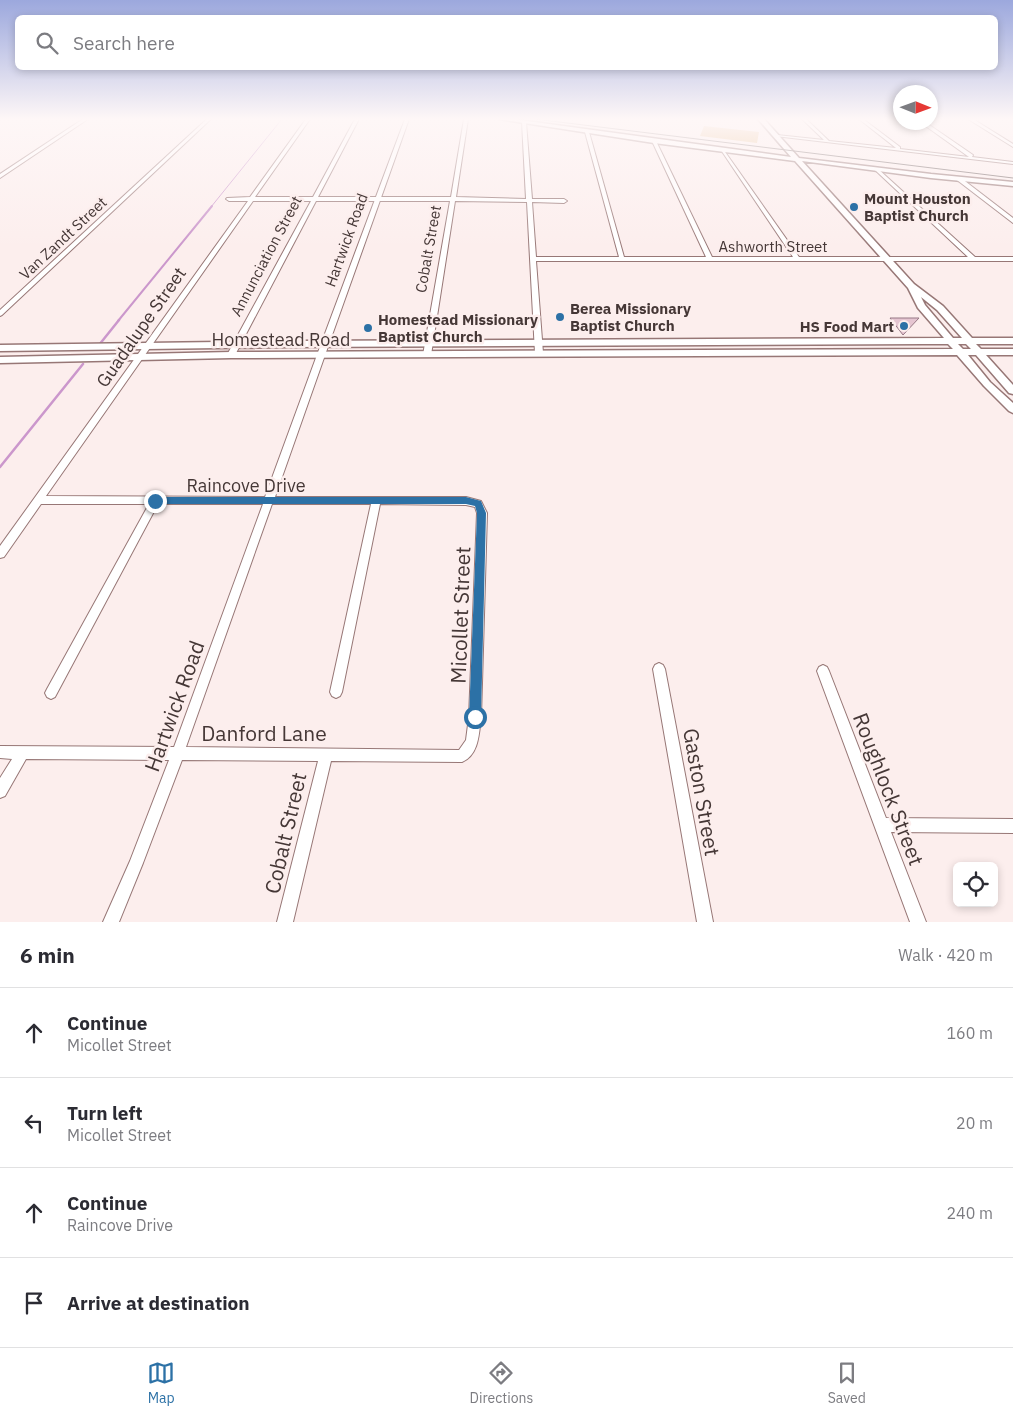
<!DOCTYPE html>
<meta charset="utf-8">
<style>
body{margin:0;font-family:"IBM Plex Sans",sans-serif;background:#f7f7f7;color:#2b2b33}
.controls{position:absolute;right:15px;bottom:15px;display:grid;overflow:hidden;border-radius:8px;box-shadow:0 2px 8px #0003}
.controls button{width:45px;height:45px;display:grid;place-items:center;padding:0;border:0;border-bottom:1px solid #e1e1e2;background:#fff;color:#2b2b33;font:25px sans-serif}
.compass{position:absolute;left:893px;top:85px;width:45px;height:45px;border-radius:50%;background:#fff;box-shadow:0 2px 8px #0003;rotate:91deg}
.stop{position:absolute;width:15px;height:15px;margin:-11px;border:4px solid #2c71a6;border-radius:50%;background:#fff}
.stop.end{background:#2c71a6;border-color:#fff;box-shadow:0 1px 5px #0008}
.list{margin:0;padding:0;list-style:none}
h2{display:flex;justify-content:space-between;align-items:center;height:65px;margin:0;padding:0 20px;font-size:21px}
h2 small{font-size:16px;font-weight:400;color:#7c7c81}
.list li{display:grid;grid-template-columns:32px 1fr auto;gap:15px;align-items:center;box-sizing:border-box;height:90px;padding:0 20px;border-top:1px solid #e1e1e2}
.list b{display:block;font-size:19px;white-space:nowrap}
.list p{margin:0;font-size:16px;white-space:nowrap;color:#7c7c81}
.list em{font-size:16px;font-style:normal;color:#7c7c81}
.icon{flex:none;width:28px;height:28px;fill:none;stroke:currentColor;stroke-width:2;stroke-linecap:round;stroke-linejoin:round}
.map{position:relative;flex:none;width:1013px;height:922px;overflow:hidden}
.search{position:absolute;background:#fff;box-shadow:0 2px 8px #0003;left:15px;right:15px;top:15px;height:55px;display:flex;align-items:center;gap:12px;box-sizing:border-box;padding:0 18px;border-radius:8px;color:#7c7c81;font-size:19px}
.sheet{height:425px;background:#fff}
nav{display:flex;justify-content:space-around;align-items:center;box-sizing:border-box;height:70px;border-top:1px solid #e1e1e2;background:#fff;font-size:14px;color:#7c7c81}
nav a{display:grid;justify-items:center;gap:2px}
nav .on{color:#2c71a6}
.map>svg:first-child{display:block}
</style>
<div class="map">
<svg width="1013" height="922" viewBox="0 0 1013 922">
<rect width="100%" height="100%" fill="#fceeed"/>
<path fill="#e5bb84" d="M704 126 759 132 757 143 700 136Z"/>
<g fill="none" stroke-linecap="round" stroke-linejoin="round">
<path stroke="#cb97cc" stroke-width="1" d="M211 207 282 119"/>
<path stroke="#cb97cc" stroke-width="2" d="M118 321 212 206"/>
<path stroke="#cb97cc" stroke-width="2.5" d="M99 345 119 320
M0 467 83 364"/>
</g>
<path fill="#e5c5d1" stroke="#977985" d="M890 318H919L903 335Z"/>
<g fill="none" stroke-linecap="round" stroke-linejoin="round">
<defs>
<path id="minor" d="M207 119H211L2 315 0 316V310Z
M306 119H310L255 197H313L355 119H359L318 197H451L464 119H468L456 197 526 199 522 122 524 121 526 122 532 199H564L567 201 564 203 532 202 536 257H619L585 132 587 131 589 132 624 257H706L652 141 654 140 656 141 712 257H793L721 150 723 149 799 257H968L875 170V168H877L975 257H1013V261H536L543 353 539 355 535 353 527 202 455 201 431 355 427 357 423 355 450 201H316L235 355 231 357 227 355 311 201H253L46 496 265 497 317 355 321 353H324L325 355 275 497H466L481 501 487 513 481 717C479 733 479 755 462 762L331 761 293 922H277L318 761 182 760 143 863 119 922H103L130 861 169 760 26 759 5 796 0 798V778L12 759 0 758V746L174 747 263 504H158L55 697 51 699 47 697 45 693 47 689 149 504H41L4 557 0 558V546L248 201H229L226 199 227 198 250 197ZM272 504H371L330 692 332 696 336 698 340 696 342 692 380 504 466 505 475 507 477 513 469 717 466 740 459 750 186 747Z
M802 119H806L829 141 896 148 859 119H863L900 147V149L969 157 920 122H925L973 155 972 157 1013 162V164L775 136 777 135 824 140Z
M968 119H973L1013 144V147Z
M957 178H961L1013 218V223L957 180Z
M659 663 663 665 665 669 713 922H697L653 669 655 665Z
M823 665 827 667 829 671 886 818 1013 819V833L891 832 926 922H910L817 671 819 667Z"/>
<path id="tertiary" d="M83 119H88L0 178V174Z
M405 119H409L325 355 324 357H318L317 355Z"/>
<path id="secondary" d="M499 119H512L791 157 758 119H764L799 158 931 174 1013 182V186L931 178 802 161 914 284 943 306 972 338H1013V344H976L981 349H1013V355H986L1013 385V394L1009 393 976 355H968L990 382 1013 403V413L1009 411 984 386 957 355 231 358 0 363V357L231 352 953 349 948 344H923L290 347 0 351V345L290 341 944 338 918 308 908 288 795 161 654 143ZM921 297 937 310 962 338H953L925 305ZM958 344H966L971 349H963Z"/>
</defs>
<use href="#minor" stroke="#977776" stroke-width="2"/>
<use href="#tertiary" stroke="#977776" stroke-width="2"/>
<use href="#secondary" stroke="#977776" stroke-width="3"/>
<use href="#minor" fill="#fff" fill-rule="evenodd"/>
<use href="#tertiary" fill="#fff" fill-rule="evenodd"/>
<use href="#secondary" fill="#fff" fill-rule="evenodd"/>
<path stroke="#706261" stroke-width="1" d="M535 119 1013 178"/>
</g>
<linearGradient id="sky" x2="0" y2="1"><stop stop-color="#9ca8dd"/><stop offset="0.48" stop-color="#fef7f7"/><stop offset="1" stop-color="#fef7f7" stop-opacity="0"/></linearGradient>
<rect width="1013" height="248" fill="url(#sky)"/>
<path fill="#2c71a6" d="M155 497H466L481 501 486 513 481 717 479 721 475 723 471 721 469 717 477 513 475 506 466 504H155L150 501Z"/>
<g fill="#2c71a6" stroke="#fceeed" stroke-width="2">
<circle cx="854" cy="207" r="5"/>
<circle cx="560" cy="317" r="5"/>
<circle cx="904" cy="326" r="5"/>
<circle cx="368" cy="328" r="5"/>
</g>
<g text-anchor="middle" dominant-baseline="central" stroke-width="5" stroke-linejoin="round" paint-order="stroke">
<g font-size="15" font-weight="bold" fill="#453736" stroke="#fceeed" text-anchor="start">
<text x="864" y="198">Mount Houston<tspan x="864" dy="17">Baptist Church</tspan></text>
<text x="570" y="308">Berea Missionary<tspan x="570" dy="17">Baptist Church</tspan></text>
<text x="378" y="319">Homestead Missionary<tspan x="378" dy="17">Baptist Church</tspan></text>
<text x="894" y="326" text-anchor="end">HS Food Mart</text>
</g>
<g font-size="15" fill="#453736" stroke="#fceeed">
<text transform="translate(63 238) rotate(-43)">Van Zandt Street</text>
<text transform="translate(346 240) rotate(-70)">Hartwick Road</text>
<text x="773" y="246">Ashworth Street</text>
<text transform="translate(428 249) rotate(-80)">Cobalt Street</text>
<text transform="translate(266 256) rotate(-62)">Annunciation Street</text>
</g>
<g font-size="18" fill="#453736" stroke="#fceeed">
<text transform="translate(141 327) rotate(-55)">Guadalupe Street</text>
<text x="281" y="339">Homestead Road</text>
<text x="246" y="485">Raincove Drive</text>
</g>
<g font-size="21" fill="#453736" stroke="#fceeed">
<text transform="translate(460 615) rotate(-88)">Micollet Street</text>
<text transform="translate(174 706) rotate(-70)">Hartwick Road</text>
<text x="264" y="733">Danford Lane</text>
<text transform="translate(889 789) rotate(69)">Roughlock Street</text>
<text transform="translate(702 792) rotate(80)">Gaston Street</text>
<text transform="translate(285 833) rotate(-77)">Cobalt Street</text>
</g>
</g>
</svg>
<div class="controls">
<button><svg class="icon" aria-label="locate" viewBox="0 0 24 24"><circle cx="12" cy="12" r="6"/><path d="M12 2v4M12 18v4M2 12h4M18 12h4"/></svg></button>
</div>
<svg class="compass" viewBox="-18 -18 36 36"><path d="M0-13l5 13h-10z" fill="#e53935"/><path d="M0 13l5-13h-10z" fill="#7c7c81"/></svg>
<div class="stop" style="left:475px;top:717px"></div>
<div class="stop end" style="left:155px;top:501px"></div>
<div class="search"><svg class="icon" aria-label="search" viewBox="0 0 24 24"><circle cx="10" cy="10" r="6"/><path d="M15 15l6 6"/></svg>Search here</div>
</div>
<section class="sheet">
<h2>6 min<small>Walk · 420 m</small></h2>
<ul class="list">
<li><svg class="icon" aria-label="ahead" viewBox="0 0 24 24"><path d="M12 20V5M6 11l6-6 6 6"/></svg><div><b>Continue</b><p>Micollet Street</p></div><em>160 m</em></li>
<li><svg class="icon" aria-label="left" viewBox="0 0 24 24"><path d="M17 20v-9H6M10 6l-5 5 5 5"/></svg><div><b>Turn left</b><p>Micollet Street</p></div><em>20 m</em></li>
<li><svg class="icon" aria-label="ahead" viewBox="0 0 24 24"><path d="M12 20V5M6 11l6-6 6 6"/></svg><div><b>Continue</b><p>Raincove Drive</p></div><em>240 m</em></li>
<li><svg class="icon" aria-label="arrive" viewBox="0 0 24 24"><path d="M6 21V4h12l-3 4 3 4H6"/></svg><div><b>Arrive at destination</b></div></li>
</ul>
</section>
<nav>
<a class="on"><svg class="icon" aria-label="map" viewBox="0 0 24 24"><path d="M3 6l6-2 6 2 6-2v14l-6 2-6-2-6 2zM9 4v14M15 6v14"/></svg>Map</a>
<a><svg class="icon" aria-label="directions" viewBox="0 0 24 24"><path d="M12 3l9 9-9 9-9-9zM9 14v-3h6M13 9l2 2-2 2"/></svg>Directions</a>
<a><svg class="icon" aria-label="saved" viewBox="0 0 24 24"><path d="M7 4h10v16l-5-4-5 4z"/></svg>Saved</a>
</nav>
